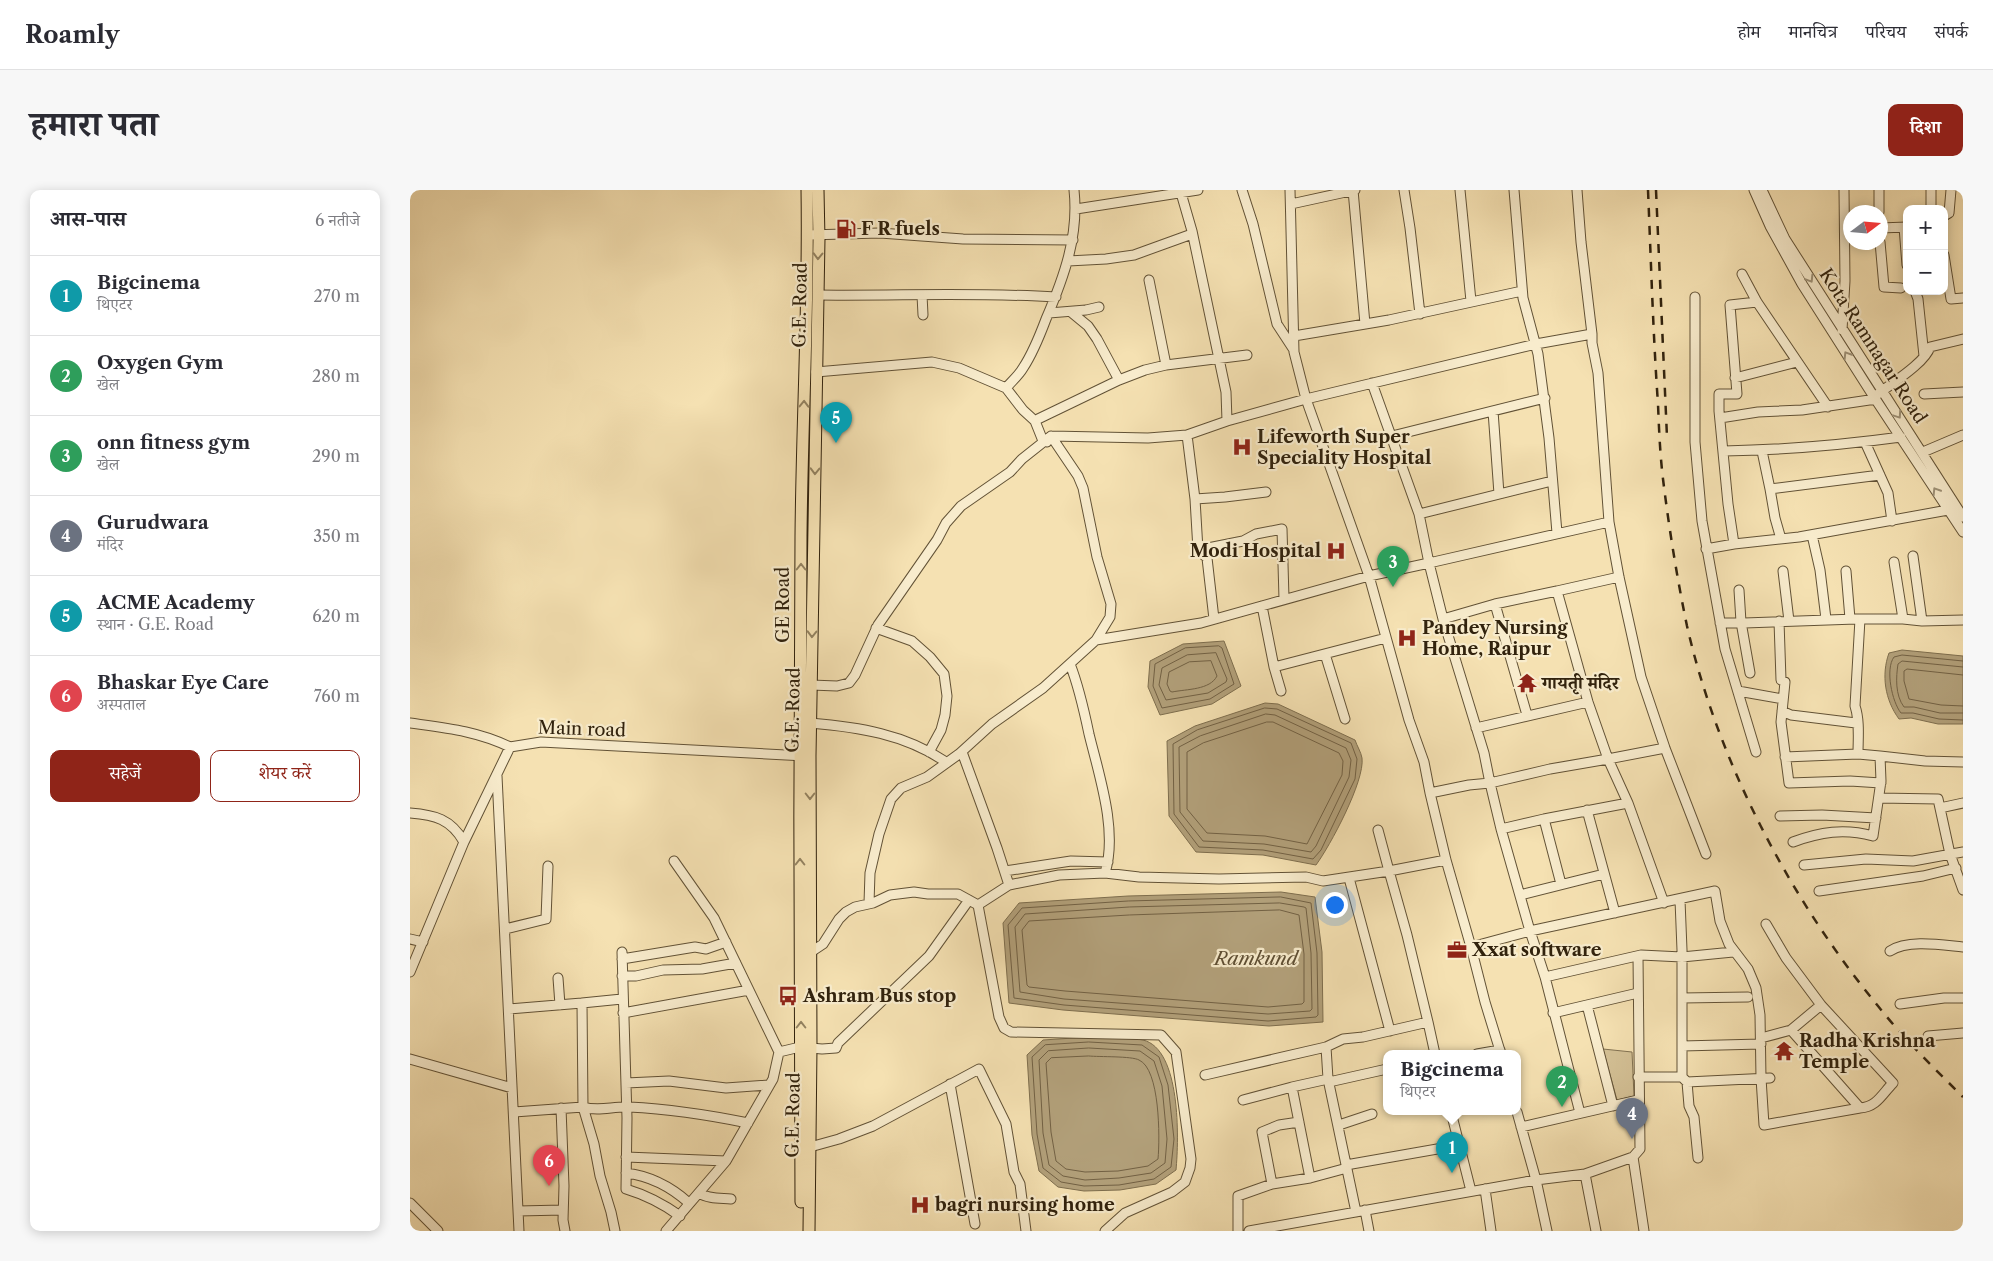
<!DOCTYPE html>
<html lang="hi">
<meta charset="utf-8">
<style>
body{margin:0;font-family:"Libre Caslon Text","Noto Serif Devanagari",serif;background:#f7f7f7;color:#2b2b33}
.controls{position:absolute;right:15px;top:15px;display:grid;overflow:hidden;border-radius:10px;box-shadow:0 2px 12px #0003}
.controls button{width:45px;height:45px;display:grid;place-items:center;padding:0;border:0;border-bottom:1px solid #e1e1e2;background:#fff;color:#2b2b33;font:25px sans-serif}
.compass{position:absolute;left:1433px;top:15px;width:45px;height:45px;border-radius:50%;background:#fff;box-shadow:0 2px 12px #0003;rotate:74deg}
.you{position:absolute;left:924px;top:714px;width:18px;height:18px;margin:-12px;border:4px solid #fff;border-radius:50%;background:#1a73e8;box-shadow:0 0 0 8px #1a73e833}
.badge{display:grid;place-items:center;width:32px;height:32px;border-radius:50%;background:#8f2418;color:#fff;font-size:16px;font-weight:700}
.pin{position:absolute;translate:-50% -41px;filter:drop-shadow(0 1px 2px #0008)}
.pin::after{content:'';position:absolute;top:26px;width:18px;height:15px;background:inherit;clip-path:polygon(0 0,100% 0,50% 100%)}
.popup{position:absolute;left:973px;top:860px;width:138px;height:65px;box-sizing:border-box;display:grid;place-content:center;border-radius:10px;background:#fff;filter:drop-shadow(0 1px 4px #0005);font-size:16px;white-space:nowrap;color:#7c7c81}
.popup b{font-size:19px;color:#2b2b33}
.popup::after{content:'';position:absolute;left:50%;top:100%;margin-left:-10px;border:10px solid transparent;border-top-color:#fff}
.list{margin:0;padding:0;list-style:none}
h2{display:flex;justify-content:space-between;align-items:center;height:65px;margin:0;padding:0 20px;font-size:21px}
h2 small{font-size:16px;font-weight:400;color:#7c7c81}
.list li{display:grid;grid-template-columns:32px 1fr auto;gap:15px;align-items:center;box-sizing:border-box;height:80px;padding:0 20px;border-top:1px solid #e1e1e2}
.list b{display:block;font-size:19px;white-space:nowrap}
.list p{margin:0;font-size:16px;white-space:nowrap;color:#7c7c81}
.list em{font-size:16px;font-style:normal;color:#7c7c81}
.actions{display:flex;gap:10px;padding:15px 20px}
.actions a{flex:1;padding:11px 0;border:1px solid #8f2418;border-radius:10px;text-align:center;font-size:18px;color:#8f2418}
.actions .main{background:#8f2418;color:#fff}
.map{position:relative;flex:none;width:1553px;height:1041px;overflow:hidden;border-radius:10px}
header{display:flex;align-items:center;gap:30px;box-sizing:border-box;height:70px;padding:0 25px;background:#fff;border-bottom:1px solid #e1e1e2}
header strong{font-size:24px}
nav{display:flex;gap:28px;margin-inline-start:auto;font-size:18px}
.intro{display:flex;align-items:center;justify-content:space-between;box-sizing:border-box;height:120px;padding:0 30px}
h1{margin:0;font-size:35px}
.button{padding:12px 22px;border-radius:10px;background:#8f2418;color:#fff;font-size:18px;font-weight:700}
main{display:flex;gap:30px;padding:0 30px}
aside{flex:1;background:#fff;border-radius:10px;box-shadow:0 2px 12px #0003}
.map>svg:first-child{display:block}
</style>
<header>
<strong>Roamly</strong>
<nav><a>होम</a><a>मानचित्र</a><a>परिचय</a><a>संपर्क</a></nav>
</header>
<div class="intro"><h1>हमारा पता</h1><a class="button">दिशा</a></div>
<main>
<aside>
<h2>आस-पास<small>6 नतीजे</small></h2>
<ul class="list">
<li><span class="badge" style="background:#0f9aa8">1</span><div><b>Bigcinema</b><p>थिएटर</p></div><em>270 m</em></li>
<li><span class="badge" style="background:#2e9e5b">2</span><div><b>Oxygen Gym</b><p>खेल</p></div><em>280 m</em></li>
<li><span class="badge" style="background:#2e9e5b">3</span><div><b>onn fitness gym</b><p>खेल</p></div><em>290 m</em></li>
<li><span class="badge" style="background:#6b7280">4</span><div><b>Gurudwara</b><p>मंदिर</p></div><em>350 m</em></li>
<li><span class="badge" style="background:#0f9aa8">5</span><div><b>ACME Academy</b><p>स्थान · G.E. Road</p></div><em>620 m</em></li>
<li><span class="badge" style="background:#e0444e">6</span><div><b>Bhaskar Eye Care</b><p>अस्पताल</p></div><em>760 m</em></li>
</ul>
<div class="actions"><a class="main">सहेजें</a><a>शेयर करें</a></div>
</aside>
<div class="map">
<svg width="1553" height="1041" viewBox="0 0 1553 1041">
<rect width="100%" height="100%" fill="#f5e1b2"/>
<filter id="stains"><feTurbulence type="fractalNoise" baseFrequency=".004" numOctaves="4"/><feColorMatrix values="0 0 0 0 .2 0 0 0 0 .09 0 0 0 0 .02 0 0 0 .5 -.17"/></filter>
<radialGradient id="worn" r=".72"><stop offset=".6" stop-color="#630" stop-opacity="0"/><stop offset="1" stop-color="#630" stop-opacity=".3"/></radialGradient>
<path fill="#d4c196" stroke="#827252" d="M1193 859 1222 862 1224 906 1207 910Z"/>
<path fill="#b2a07a" stroke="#7e6e4e" d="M814 451 831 496 802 514 750 525 738 497 740 471 773 454Z
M1492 460 1553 466V534H1528L1501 528 1489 529C1475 510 1471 485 1479 463Z
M855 513 868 514 945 550C947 556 951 562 952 568 955 591 920 656 906 675L853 665 786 662 759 626 757 551 785 536Z
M871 702 905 707 912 762 913 832 859 836 653 820 599 813 593 733 609 713 718 706Z
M679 847C694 848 719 847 733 850 771 859 769 949 766 980L746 994 710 1000 674 1001 648 997 629 981 622 945 617 865 633 850Z"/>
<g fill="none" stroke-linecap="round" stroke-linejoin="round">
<path stroke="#726144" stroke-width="1" d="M809 456 812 458 824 494 800 509 752 518 743 496 745 474 775 458Z
M806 463 817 489 816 492 798 503 756 510 749 495 752 478 777 465Z
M801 471 807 486C800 500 777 499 762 502L760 501 757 494 759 482 779 472Z
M1553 471 1492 465 1484 467C1475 479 1482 512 1491 523H1503L1529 529 1553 530
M1553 477 1492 471 1488 474C1486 487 1485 505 1494 517H1504L1530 523H1553
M1553 485 1497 479 1494 481V491L1499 509 1531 515 1553 516
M855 518 867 519 941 553 947 569 945 589 911 660 903 669 853 660 789 657 764 624 763 554 787 540Z
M856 524 865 525 936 558 941 570 939 587 906 656 901 662 854 654 793 651 770 622 769 557 790 546Z
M857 532H863L929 563 933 571 932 585 897 654 855 646 797 643 777 619V562L793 553Z
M871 707 901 713 907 763 908 825 906 827 858 831 654 815 604 808 598 735 612 718 718 711Z
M870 713 894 717 896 718 901 763 902 819 900 821 858 824 654 809 610 802 605 737 615 724 719 717Z
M870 720 889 725 894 764V812L892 814 858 817 655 801 619 797 617 795 612 740 619 731 719 725Z
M679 852 732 855 749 867 758 895 764 949 761 977 744 989 709 995 674 996 651 992 633 978 627 944 622 867 635 855Z
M679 858 730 861 744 871 752 896 757 949 755 973 741 983 709 988 675 990 653 986 639 975 633 943 629 870 638 861Z
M679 866C689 867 722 866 729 870 750 879 750 948 748 969L738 976 708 981 675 982 656 979 646 971 641 942 636 873 641 868Z"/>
<defs>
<path id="minor" d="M832 0 843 34 867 134 884 160
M880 0 884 162 896 209 959 386 999 530 1014 572 1020 603
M943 0 955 134
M994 0 1000 38 1010 124
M1050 0 1061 111
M1104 0 1113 108 1128 164 1139 248 1147 343
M1167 0 1171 52 1182 144
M1344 0 1360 36 1392 94 1464 207 1553 342
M1352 0 1375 49 1553 327
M1469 0V22
M881 14 945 0
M666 19 788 0
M1521 19V0
M1534 26 1539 23 1541 0
M1494 37 1497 75
M1470 38 1497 37
M398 45 470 43 553 49 663 50
M1470 52 1474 97 1491 98
M1534 65 1541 109 1553 108
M658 71 696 69 724 65 782 44
M1332 84 1347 112 1418 217
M739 90 756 175
M1505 101 1508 109 1514 166
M408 105C487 106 566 102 646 107
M512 105 513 125
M1285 107V252L1292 331 1315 459 1346 562
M661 122 678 136 687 149 709 190
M639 123 676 120 689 117
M1432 140 1435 91 1434 0
M884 146 979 130 1112 101
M406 182 522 172 549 178 596 198 613 220 625 231 633 251 637 252
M1325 188 1387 172
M596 198C602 191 609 185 613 178 623 163 630 145 636 129 654 87 669 46 664 0
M1468 204C1482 193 1515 173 1520 157L1553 149
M1514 204 1553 202
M1083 221 1089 304
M1310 228 1348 222 1392 220 1466 209
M628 229 709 190 735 180 756 175 837 165
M817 231 896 209 1126 154 1182 144V153L1188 183 1199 332 1209 387 1231 487 1255 558 1296 664
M777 245 785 309 815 307 856 302
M641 246 738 248 777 245 817 231 816 202 782 41 771 3
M982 246 1135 208
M1455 252 1478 303 1482 331
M1314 261C1373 260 1432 255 1491 247
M1352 261 1360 299 1470 285
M1513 262 1553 245
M1360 299 1365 328 1371 349
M785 309 788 360 797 368 804 429
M1009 324 1142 291
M1402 345 1410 380 1416 429
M1324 354 1318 314 1309 221V204H1327L1320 115 1347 112
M1296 359 1324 354 1389 347 1538 320
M788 360 833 351 846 344 872 339 874 409
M1503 366 1512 431
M1484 372 1493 429
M1373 381 1379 431
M1436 381 1440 429
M1329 400 1331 432 1340 483
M1147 401 1209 387
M1085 414 1117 525
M852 416 864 477 976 448
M1033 429 1019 373 1199 332
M1369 431 1371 490 1375 492 1371 532 1379 593 1440 591 1471 593
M1310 433H1334L1446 429H1493L1512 431 1553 430
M466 438 502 451 520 467 534 484 537 506 535 525 531 540 519 562
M686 450 791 433 959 386 1019 373 1009 324 962 193
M915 464 935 529
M660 474C669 497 674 520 679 544 689 585 708 641 695 683
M864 477 871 501
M401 495 427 496 439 493 445 485 468 435 527 350 536 333 551 316 600 282 612 269 641 246 668 286 673 298 687 367 701 414 700 427 686 450 633 498 582 534 549 564 517 587 491 598 481 609 469 644 460 683 459 713
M1328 501 1373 509
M1372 521 1381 525 1446 533
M0 533C36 538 67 541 100 557
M400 533C448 537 495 544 536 572
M1066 538 1178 512
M552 562 587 658 599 695
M1448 564C1448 548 1450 531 1445 516L1450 429
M1375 567 1448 564 1470 566
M87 586 109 1041
M1469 608 1528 609 1540 664 1553 700
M1530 618 1553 613
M1177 620 1205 723
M0 623C25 625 41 629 54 652
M1370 626 1412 625 1466 628
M1091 639 1134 629
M1383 652C1410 642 1434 638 1463 646L1471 591 1470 566 1515 571 1553 572
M1394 675 1456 669 1503 671 1553 662
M595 681 661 671 698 672
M939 688 980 841
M1151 694 1134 629 1218 613
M1409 701 1513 686 1546 678
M1110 705 1194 684
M1270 710 1272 760V887L1277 892 1360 888
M1254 713 1218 613 1198 569 1255 558
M568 715 589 827 594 838 601 842 751 845 766 862 781 969 780 978 775 992 762 1002 715 1023 695 1041
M1356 734 1376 768 1411 815 1483 893C1472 904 1467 917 1450 918
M95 739 136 729 138 676
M0 749 13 752
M1061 757 1075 812 1091 864
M1480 761C1498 749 1532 755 1553 757
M212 762 217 928 216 999C236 1005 252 1013 270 1026
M398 764 413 754 429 729 436 722 445 717 463 713 480 705 504 702 518 704H548L568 715 599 695 649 685 695 683 729 687 809 689 896 687 913 691 979 681 968 640
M1228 766 1230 959 1223 967 1234 1041
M212 769 285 757 296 759 316 752
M0 782 54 652 100 557 131 552 395 566
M212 786H226L253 780 292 779 326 773
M1135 787 1231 765 1272 767 1323 762
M148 788 150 815
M1272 808 1338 807
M172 813 212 809
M1490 814 1534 808H1553
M1177 815 1203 916
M99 819 172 813 173 917 184 954 190 986 201 1022 205 1041
M213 823 339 800
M1143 823 1228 803
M1018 832 997 745 979 681 1036 670
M1381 840 1411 815
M1518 846 1553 843
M1272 856 1351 854
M916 857 918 889 946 1022
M369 862 390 857 412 859 426 858 428 853 519 766 559 710
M1067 864 1090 860
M0 869 102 898
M795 885 916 857 933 849 953 847 1018 832 1025 864
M1228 887H1272
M919 892 977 879
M1277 892 1279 916 1284 927 1288 968
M216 893 259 891 316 898 359 895
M540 894 565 1034
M833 910 882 897
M151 918 154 996 153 1030 155 1041
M104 922 173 917C189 922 203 916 219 917 259 919 299 925 338 933
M1041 922 1061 1001
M1107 922 1126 990 1137 1041
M1170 923 1135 787 1120 741 1091 639 1080 593 1140 579 1198 569 1178 512 1147 401 1085 414 1033 429 1074 563 1080 593 1059 595 1020 603 1036 670 1061 757 1120 741 1305 701 1310 731 1319 754 1338 779 1346 798 1350 825 1351 888 1354 935 1450 918 1381 840 1351 848
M889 932 869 935 852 942 862 994 900 988 937 978
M929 935 962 924
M1111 937 1228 910
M400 957 429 949 463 936 569 879 596 934 604 982 610 994 616 1041
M216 967 316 971
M936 975 1050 955
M216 983C241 986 260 996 279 1013
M1175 984 1186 1041
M900 988 882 897 918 889
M1075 999 1081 1041
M289 1003C298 1009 311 1008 321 1009
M0 1013 28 1041
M955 1020 959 1041
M108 1021 153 1020
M256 1041 316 971 363 889 369 862 304 728 264 671
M828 1041V1006L862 994
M839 1041 1126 990 1175 984 1223 967"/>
<path id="major" d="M391 1012C390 790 389 568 391 346 392 230 399 115 397 0
M399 1041 401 857 400 566 409 49 408 0"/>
</defs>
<use href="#minor" stroke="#625236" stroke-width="11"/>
<use href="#major" stroke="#31220d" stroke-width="13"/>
<use href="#minor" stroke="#f8eccd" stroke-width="9"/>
<use href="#major" stroke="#f5e1b2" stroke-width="11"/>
<path stroke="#31220d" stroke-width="2.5" stroke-dasharray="9 9" stroke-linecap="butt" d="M1238 0C1241 71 1243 143 1248 214 1249 239 1250 264 1253 289 1259 338 1267 388 1277 436 1308 572 1380 709 1468 816 1494 849 1524 878 1553 907
M1246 0 1257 247"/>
</g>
<defs><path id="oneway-chevron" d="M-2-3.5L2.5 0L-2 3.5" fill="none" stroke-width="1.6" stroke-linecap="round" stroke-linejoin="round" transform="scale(1.25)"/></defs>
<g stroke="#938260">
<use href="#oneway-chevron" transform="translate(408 66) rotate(91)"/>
<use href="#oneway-chevron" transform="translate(394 214) rotate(-89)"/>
<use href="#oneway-chevron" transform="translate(405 281) rotate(91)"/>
<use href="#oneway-chevron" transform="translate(391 377) rotate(-90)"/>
<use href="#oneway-chevron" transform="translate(402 444) rotate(91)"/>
<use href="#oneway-chevron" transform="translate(400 606) rotate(90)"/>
<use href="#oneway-chevron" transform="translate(390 672) rotate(-90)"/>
<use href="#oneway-chevron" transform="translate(391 835) rotate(-90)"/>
</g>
<g stroke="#9e9177">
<use href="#oneway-chevron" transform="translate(1400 89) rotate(58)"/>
<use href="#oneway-chevron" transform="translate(1437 165) rotate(-122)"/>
<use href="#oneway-chevron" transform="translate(1488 225) rotate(56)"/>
<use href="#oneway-chevron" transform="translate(1526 301) rotate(-122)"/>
</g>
<defs>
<symbol id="fuel-bare" viewBox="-9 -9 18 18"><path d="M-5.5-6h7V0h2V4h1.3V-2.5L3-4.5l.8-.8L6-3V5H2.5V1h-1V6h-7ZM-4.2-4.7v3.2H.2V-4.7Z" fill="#8f2418" stroke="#f8eccd" stroke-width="2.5" paint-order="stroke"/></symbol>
<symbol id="hospital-bare" viewBox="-9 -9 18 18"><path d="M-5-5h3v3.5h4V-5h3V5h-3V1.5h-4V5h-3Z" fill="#8f2418" stroke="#f8eccd" stroke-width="2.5" paint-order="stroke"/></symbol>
<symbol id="temple-bare" viewBox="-9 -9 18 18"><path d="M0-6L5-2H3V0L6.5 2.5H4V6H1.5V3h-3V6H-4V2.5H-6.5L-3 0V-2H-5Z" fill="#8f2418" stroke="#f8eccd" stroke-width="2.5" paint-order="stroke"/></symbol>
<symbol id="office-bare" viewBox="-9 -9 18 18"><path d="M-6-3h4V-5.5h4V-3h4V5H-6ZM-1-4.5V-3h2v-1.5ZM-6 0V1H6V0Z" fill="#8f2418" stroke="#f8eccd" stroke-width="2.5" paint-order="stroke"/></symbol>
<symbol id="bus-bare" viewBox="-9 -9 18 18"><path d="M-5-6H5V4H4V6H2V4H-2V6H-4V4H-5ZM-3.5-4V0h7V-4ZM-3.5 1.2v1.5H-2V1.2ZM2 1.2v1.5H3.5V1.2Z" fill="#8f2418" stroke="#f8eccd" stroke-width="2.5" paint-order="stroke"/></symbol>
</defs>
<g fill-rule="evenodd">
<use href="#fuel-bare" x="422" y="25" width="28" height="28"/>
<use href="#hospital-bare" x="818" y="243" width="28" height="28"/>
<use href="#hospital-bare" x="912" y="347" width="28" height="28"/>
<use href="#hospital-bare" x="983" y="434" width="28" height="28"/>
<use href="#temple-bare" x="1103" y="479" width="28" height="28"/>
<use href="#office-bare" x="1033" y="746" width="28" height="28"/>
<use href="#bus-bare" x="364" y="792" width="28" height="28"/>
<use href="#temple-bare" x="1360" y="847" width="28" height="28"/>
<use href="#hospital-bare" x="496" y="1001" width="28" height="28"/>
</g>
<g text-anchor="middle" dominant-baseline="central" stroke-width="4.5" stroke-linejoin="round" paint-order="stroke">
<g font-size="18" font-weight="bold" fill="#31220d" stroke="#f8eccd" text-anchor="start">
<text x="451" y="39">F R fuels</text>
<text x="847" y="247">Lifeworth Super<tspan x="847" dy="21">Speciality Hospital</tspan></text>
<text x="911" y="361" text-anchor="end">Modi Hospital</text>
<text x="1012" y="438">Pandey Nursing<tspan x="1012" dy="21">Home, Raipur</tspan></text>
<text x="1132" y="493">गायतृी मंदिर</text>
<text x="1062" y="760">Xxat software</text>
<text x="393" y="806">Ashram Bus stop</text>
<text x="1389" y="851">Radha Krishna<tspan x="1389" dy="21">Temple</tspan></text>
<text x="525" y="1015">bagri nursing home</text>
</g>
<g font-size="18" fill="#31220d" stroke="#f8eccd">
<text transform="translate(390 115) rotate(-89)">G.E. Road</text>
<text transform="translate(1463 156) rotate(57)">Kota Ramnagar Road</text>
<text transform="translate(373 415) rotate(-90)">GE Road</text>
<text transform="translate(383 520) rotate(-89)">G.E. Road</text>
<text transform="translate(172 539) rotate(2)">Main road</text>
<text transform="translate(383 925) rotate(-89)">G.E. Road</text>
</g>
<g font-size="19" font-style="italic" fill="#5e4e33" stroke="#f8eccd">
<text x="846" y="768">Ramkund</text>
</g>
</g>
<rect width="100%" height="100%" filter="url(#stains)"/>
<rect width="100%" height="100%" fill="url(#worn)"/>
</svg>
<div class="controls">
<button>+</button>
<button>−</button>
</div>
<svg class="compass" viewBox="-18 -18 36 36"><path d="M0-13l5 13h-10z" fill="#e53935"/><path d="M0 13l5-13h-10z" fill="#7c7c81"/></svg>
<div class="you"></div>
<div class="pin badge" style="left:1042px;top:983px;background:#0f9aa8">1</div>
<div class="popup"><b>Bigcinema</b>थिएटर</div>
<div class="pin badge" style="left:1152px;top:917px;background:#2e9e5b">2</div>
<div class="pin badge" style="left:983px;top:397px;background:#2e9e5b">3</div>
<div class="pin badge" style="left:1222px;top:949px;background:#6b7280">4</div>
<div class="pin badge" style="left:426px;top:253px;background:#0f9aa8">5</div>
<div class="pin badge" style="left:139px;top:996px;background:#e0444e">6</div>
</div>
</main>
